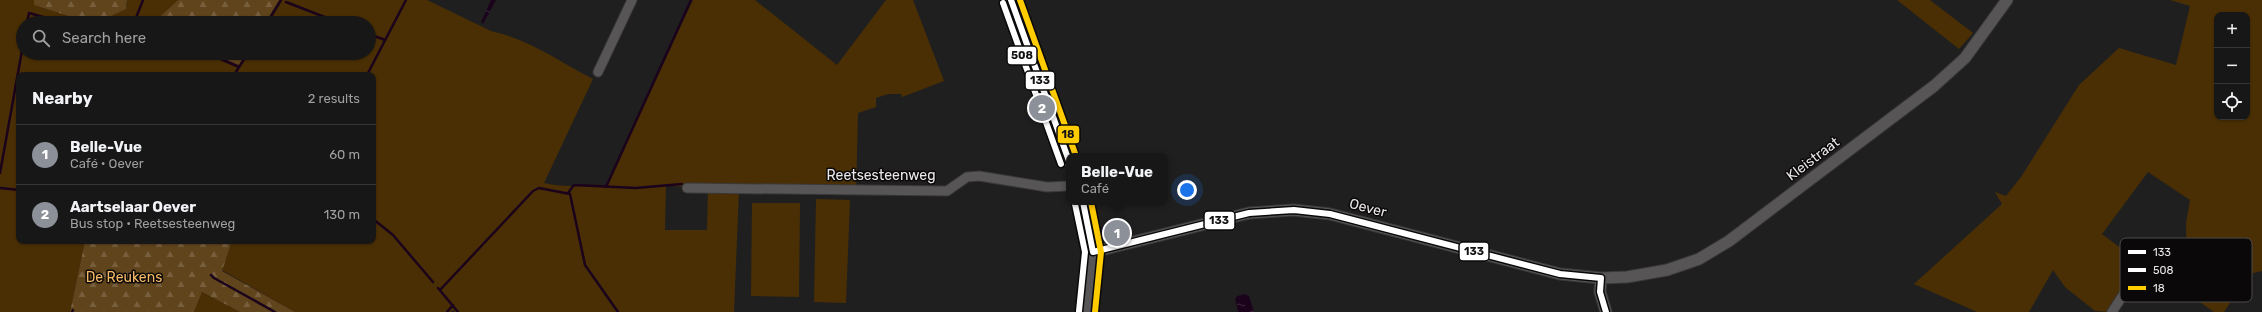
<!DOCTYPE html>
<meta charset="utf-8">
<style>
body{margin:0;font-family:Rubik,sans-serif;background:#252424;color:#f1f3f6}
.controls{position:absolute;right:12px;top:12px;display:grid;overflow:hidden;border-radius:8px;box-shadow:0 1px 3px #0004}
.controls button{width:36px;height:36px;display:grid;place-items:center;padding:0;border:0;border-bottom:1px solid #363636;background:#181717;color:#f1f3f6;font:20px sans-serif}
.you{position:absolute;left:1187px;top:190px;width:14px;height:14px;margin:-10px;border:3px solid #fff;border-radius:50%;background:#1a73e8;box-shadow:0 0 0 6px #1a73e833}
.badge{display:grid;place-items:center;width:26px;height:26px;border-radius:50%;background:#8c9099;color:#fff;font-size:13px;font-weight:700}
.pin{position:absolute;translate:-50% -50%;border:2px solid #fff;box-shadow:0 1px 4px #0006}
.popup{position:absolute;left:1066px;top:153px;width:102px;height:52px;box-sizing:border-box;display:grid;place-content:center;border-radius:8px;background:#181717;filter:drop-shadow(0 1px 3px #0005);font-size:13px;white-space:nowrap;color:#9f9fa1}
.popup b{font-size:15px;color:#f1f3f6}
.popup::after{content:'';position:absolute;left:50%;top:100%;margin-left:-8px;border:8px solid transparent;border-top-color:#181717}
.list{margin:0;padding:0;list-style:none}
h2{display:flex;justify-content:space-between;align-items:center;height:52px;margin:0;padding:0 16px;font-size:17px}
h2 small{font-size:13px;font-weight:400;color:#9f9fa1}
.list li{display:grid;grid-template-columns:26px 1fr auto;gap:12px;align-items:center;box-sizing:border-box;height:60px;padding:0 16px;border-top:1px solid #363636}
.list b{display:block;font-size:15px;white-space:nowrap}
.list p{margin:0;font-size:13px;white-space:nowrap;color:#9f9fa1}
.list em{font-size:13px;font-style:normal;color:#9f9fa1}
.icon{flex:none;width:22px;height:22px;fill:none;stroke:currentColor;stroke-width:2;stroke-linecap:round;stroke-linejoin:round}
.map{position:relative;flex:none;width:2262px;height:312px;overflow:hidden}
.search{position:absolute;background:#181717;box-shadow:0 1px 3px #0004;left:16px;top:16px;width:360px;height:44px;display:flex;align-items:center;gap:10px;box-sizing:border-box;padding:0 14px;border-radius:22px;color:#9f9fa1;font-size:15px}
.panel{position:absolute;background:#181717;box-shadow:0 1px 3px #0004;left:16px;top:72px;width:360px;height:172px;border-radius:8px}
.map>svg:first-child{display:block}
</style>
<div class="map">
<svg width="2262" height="312" viewBox="0 0 2262 312">
<defs>
<pattern id="forest-firs" width="22" height="20" patternUnits="userSpaceOnUse"><rect width="22" height="20" fill="#60441c"/><path d="M5 1l3.5 6h-7zM16 11l3.5 6h-7z" fill="#775f3d"/></pattern>
<pattern id="water-ripples" width="26" height="14" patternUnits="userSpaceOnUse"><rect width="26" height="14" fill="#1b031c"/><path d="M2 4q2-2 4 0t4 0M15 11q2-2 4 0t4 0" fill="none" stroke="#3c283d"/></pattern>
</defs>
<rect width="100%" height="100%" fill="#201f1f"/>
<path fill="#4a2f04" fill-rule="evenodd" d="M0 0H34V5L90 23H23V53H210L239 65 246 53H369V23H265L279 0H427L491 31C529 39 560 62 593 79L544 183C563 188 586 185 606 186L693 0H755L837 65 886 0H913L944 81 902 97 901 94H888L876 98V107L858 113 856 193 739 191 734 312H455L453 310 451 312H295L222 270 232 241H373V75H19V241H85L70 312H0ZM666 186 708 187 707 230H665Z
M127 0H178L153 23H107L113 15 127 6Z
M1897 0H1930L1973 33 1959 49Z
M2170 0H2262V271L2249 274 2224 312H2214L2177 286 2187 271 2186 223 2190 200 2148 172 2102 234 2143 265 2112 312 2095 311 2065 287 2053 270 2029 312H1977L1914 284 2002 204 1995 192 2006 196 2021 177 2079 85 2119 48 2176 65 2190 6ZM2217 15H2247V117H2217Z
M816 199 850 200 846 303 814 302Z
M752 203H800L799 297 751 296Z
M202 292 240 312H194Z"/>
<path fill="url(#forest-firs)" d="M34 0H127L126 9 113 15 107 23H90L34 5Z
M178 0H279L265 23H153Z
M210 53H246L239 65Z
M85 241H232L222 271 295 312H240L202 292 194 312H70Z"/>
<path fill="url(#water-ripples)" d="M491 0H496L483 24 481 22Z
M1245 294 1249 296 1254 312H1238L1235 299 1237 296Z"/>
<g fill="none" stroke-linecap="round" stroke-linejoin="round">
<path stroke="#1b031c" stroke-width="2.5" d="M286 2 340 23
M27 23 29 13 64 23
M134 23 143 0
M267 23 281 0
M369 34 385 40
M207 53 239 67
M234 75 248 53
M367 75 406 0
M0 173 23 45
M606 187 691 0
M0 188 19 190
M568 193 574 185 636 188 682 184
M373 219 393 235 433 282
M211 275 214 278 275 312
M438 288 458 312
M440 290 533 191 539 188 570 194 585 265 618 312
M72 312 73 310
M447 312 453 305"/>
<defs>
<path id="minor" d="M598 72 632 0
M687 188 947 191 967 177 979 176 1047 187 1069 186
M2112 312 2150 254"/>
<path id="tertiary" d="M1011 0 1069 161
M1083 202 1093 252 1087 312
M1093 252 1249 213 1294 210 1330 214 1560 274 1601 278 1627 277 1667 270 1699 259 1729 241 1934 86 1965 58 2007 0
M1601 278 1600 292 1606 312"/>
</defs>
<use href="#minor" stroke="#3a3939" stroke-width="11"/>
<use href="#tertiary" stroke="#3a3939" stroke-width="13"/>
<use href="#minor" stroke="#575555" stroke-width="9"/>
<use href="#tertiary" stroke="#575555" stroke-width="11"/>
<defs>
<path id="bus-1" d="M1011 0 1069 161
M1083 202 1093 252
M1093 252 1249 213 1294 210 1330 214 1560 274 1601 278
M1601 278 1600 292 1606 312"/>
<path id="bus-2" d="M1003 3 1061 164
M1075 204 1085 252 1079 311"/>
<path id="bus-3" d="M1020 0 1076 156
M1091 202 1101 252 1095 312"/>
</defs>
<use href="#bus-1" stroke="#0a0808" stroke-width="9"/>
<use href="#bus-2" stroke="#0a0808" stroke-width="9"/>
<use href="#bus-3" stroke="#0a0808" stroke-width="9"/>
<use href="#bus-1" stroke="#fff" stroke-width="6"/>
<use href="#bus-2" stroke="#fff" stroke-width="6"/>
<use href="#bus-3" stroke="#fc0" stroke-width="6"/>
</g>
<g text-anchor="middle" dominant-baseline="central" stroke-width="3" stroke-linejoin="round" paint-order="stroke">
<g font-size="14" fill="#ebe8e8" stroke="#0a0808">
<text transform="translate(1813 159) rotate(-37)">Kleistraat</text>
<text x="881" y="175">Reetsesteenweg</text>
<text transform="translate(1368 208) rotate(15)">Oever</text>
</g>
<g font-size="14" fill="#f7ba66" stroke="#0a0808">
<text x="124" y="277">De Reukens</text>
</g>
</g>
<rect x="2120" y="238" width="132" height="64" rx="6" fill="#0a0808" stroke="#4e4b4b" stroke-width="1"/>
<rect x="2128" y="250" width="18" height="4" fill="#fff"/>
<rect x="2128" y="268" width="18" height="4" fill="#fff"/>
<rect x="2128" y="286" width="18" height="4" fill="#fc0"/>
<g font-size="11" fill="#ebe8e8">
<text x="2153" y="256">133</text>
<text x="2153" y="274">508</text>
<text x="2153" y="292">18</text>
</g>
<g stroke="#0a0808" stroke-width="1.5">
<rect x="1007" y="46" width="30" height="19" rx="4" fill="#fff"/>
<rect x="1025" y="71" width="30" height="19" rx="4" fill="#fff"/>
<rect x="1057" y="125" width="23" height="19" rx="4" fill="#fc0"/>
<rect x="1204" y="211" width="31" height="19" rx="4" fill="#fff"/>
<rect x="1459" y="242" width="30" height="19" rx="4" fill="#fff"/>
</g>
<g font-size="11" text-anchor="middle" font-weight="bold" fill="#111">
<text x="1022" y="59">508</text>
<text x="1040" y="84">133</text>
<text x="1068" y="138">18</text>
<text x="1219" y="224">133</text>
<text x="1474" y="255">133</text>
</g>
</svg>
<div class="controls">
<button>+</button>
<button>−</button>
<button><svg class="icon" aria-label="locate" viewBox="0 0 24 24"><circle cx="12" cy="12" r="6"/><path d="M12 2v4M12 18v4M2 12h4M18 12h4"/></svg></button>
</div>
<div class="you"></div>
<div class="pin badge" style="left:1117px;top:233px">1</div>
<div class="popup"><b>Belle-Vue</b>Café</div>
<div class="pin badge" style="left:1042px;top:108px">2</div>
<div class="search"><svg class="icon" aria-label="search" viewBox="0 0 24 24"><circle cx="10" cy="10" r="6"/><path d="M15 15l6 6"/></svg>Search here</div>
<section class="panel">
<h2>Nearby<small>2 results</small></h2>
<ul class="list">
<li><span class="badge">1</span><div><b>Belle-Vue</b><p>Café · Oever</p></div><em>60 m</em></li>
<li><span class="badge">2</span><div><b>Aartselaar Oever</b><p>Bus stop · Reetsesteenweg</p></div><em>130 m</em></li>
</ul>
</section>
</div>
